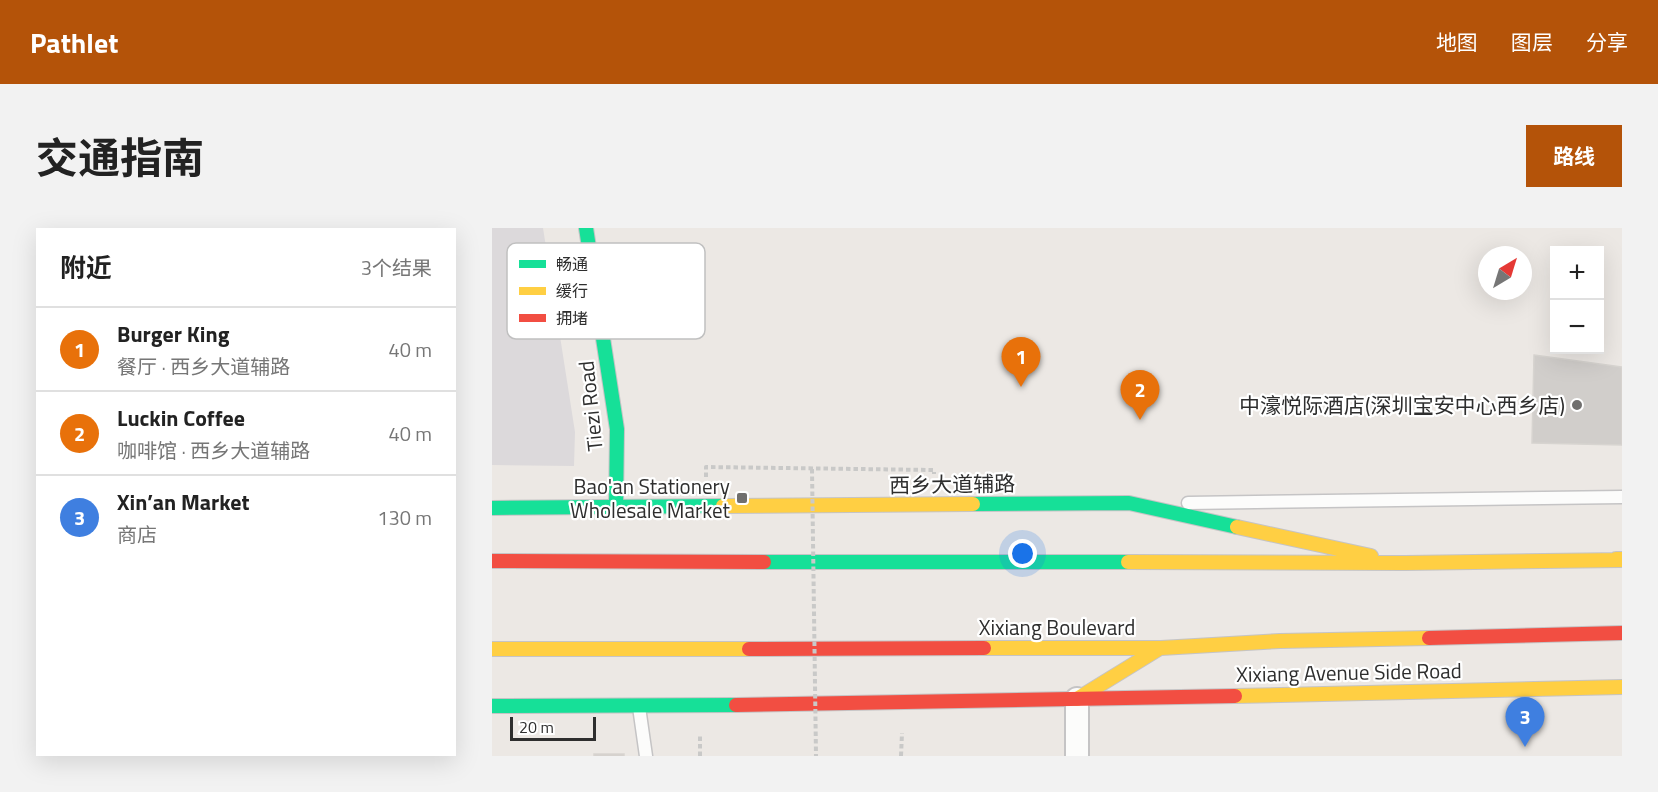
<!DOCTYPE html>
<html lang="zh">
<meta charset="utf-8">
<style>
body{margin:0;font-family:"Titillium Web","Noto Sans SC",sans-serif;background:#f2f2f2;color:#222}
.controls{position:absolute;right:18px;top:18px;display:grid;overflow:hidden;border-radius:0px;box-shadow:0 6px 24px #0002}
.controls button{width:54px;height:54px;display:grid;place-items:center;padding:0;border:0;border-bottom:2px solid #e0e0e0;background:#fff;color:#222;font:30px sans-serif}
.compass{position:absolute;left:986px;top:18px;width:54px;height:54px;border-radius:50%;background:#fff;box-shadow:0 6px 24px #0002;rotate:38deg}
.scale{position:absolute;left:18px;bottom:15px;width:86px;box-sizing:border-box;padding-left:6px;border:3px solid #2e2e2e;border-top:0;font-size:16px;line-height:21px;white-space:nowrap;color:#2e2e2e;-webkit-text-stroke:4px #fff;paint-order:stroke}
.you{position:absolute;left:531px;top:326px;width:21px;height:21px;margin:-15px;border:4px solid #fff;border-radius:50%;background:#1a73e8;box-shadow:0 0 0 9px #1a73e833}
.badge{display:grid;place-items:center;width:39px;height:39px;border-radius:50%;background:#b45309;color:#fff;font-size:20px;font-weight:700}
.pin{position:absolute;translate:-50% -50px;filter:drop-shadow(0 2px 3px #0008)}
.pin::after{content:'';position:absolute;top:32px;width:21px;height:18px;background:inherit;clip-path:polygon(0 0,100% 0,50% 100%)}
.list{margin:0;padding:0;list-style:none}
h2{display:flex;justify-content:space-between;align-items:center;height:78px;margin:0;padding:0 24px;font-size:26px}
h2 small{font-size:20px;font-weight:400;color:#767676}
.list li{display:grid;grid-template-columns:39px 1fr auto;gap:18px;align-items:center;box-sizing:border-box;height:84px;padding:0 24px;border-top:2px solid #e0e0e0}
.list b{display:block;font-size:22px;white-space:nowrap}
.list p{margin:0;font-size:20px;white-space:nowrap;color:#767676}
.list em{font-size:20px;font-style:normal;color:#767676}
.map{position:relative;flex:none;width:1130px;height:528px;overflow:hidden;border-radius:0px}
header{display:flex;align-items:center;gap:36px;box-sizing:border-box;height:84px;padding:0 30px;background:#b45309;color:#fff}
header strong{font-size:28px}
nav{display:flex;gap:33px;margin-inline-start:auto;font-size:21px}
.intro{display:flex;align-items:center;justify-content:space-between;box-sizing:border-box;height:144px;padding:0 36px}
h1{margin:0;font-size:42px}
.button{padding:15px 27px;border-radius:0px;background:#b45309;color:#fff;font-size:21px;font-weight:700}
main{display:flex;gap:36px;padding:0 36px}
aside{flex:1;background:#fff;border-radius:0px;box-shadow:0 6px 24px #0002}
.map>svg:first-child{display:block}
</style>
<header>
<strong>Pathlet</strong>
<nav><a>地图</a><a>图层</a><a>分享</a></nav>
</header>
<div class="intro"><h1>交通指南</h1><a class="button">路线</a></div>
<main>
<aside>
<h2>附近<small>3个结果</small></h2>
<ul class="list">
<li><span class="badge" style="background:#e8710a">1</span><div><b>Burger King</b><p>餐厅 · 西乡大道辅路</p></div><em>40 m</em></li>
<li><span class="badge" style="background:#e8710a">2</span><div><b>Luckin Coffee</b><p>咖啡馆 · 西乡大道辅路</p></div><em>40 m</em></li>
<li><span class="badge" style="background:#3f7fe0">3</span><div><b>Xin’an Market</b><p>商店</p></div><em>130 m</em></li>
</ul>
</aside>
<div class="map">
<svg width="1130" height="528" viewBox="0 0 1130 528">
<rect width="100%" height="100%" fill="#ece8e4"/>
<path fill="#dcd9db" d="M0 0H51L83 204 82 238 0 237Z"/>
<path fill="#d1cecb" stroke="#d7d4d0" stroke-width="1.5" d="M1042 127 1130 139V217L1040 215Z
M102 526H132V528H102Z"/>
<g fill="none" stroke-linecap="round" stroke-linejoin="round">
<defs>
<path id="lane" d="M696 275 1130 269
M147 479 154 528"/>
<path id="street" d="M585 528V471"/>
<path id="fast" d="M94 0 125 201 124 280
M481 276 637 275 745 299
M0 280 231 278
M272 334H636
M0 478 244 477"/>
<path id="slow" d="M231 278 481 276
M745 299 879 328
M1124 331H1130
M636 334 913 335 1130 332
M492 420H669L788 413 937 410
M0 421H257
M743 468 1130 459
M585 471 668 420"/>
<path id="jam" d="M0 333 272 334
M937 410 1130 405
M257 421 492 420
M244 477 743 468"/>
</defs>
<use href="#lane" stroke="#c5c4c5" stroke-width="15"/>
<use href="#street" stroke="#c5c4c5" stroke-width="26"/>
<use href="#fast" stroke="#c5c4c5" stroke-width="16"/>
<use href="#slow" stroke="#c5c4c5" stroke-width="16"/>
<use href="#jam" stroke="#c5c4c5" stroke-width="16"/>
<path stroke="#c9c9c8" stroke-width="4" stroke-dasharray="4.5 3" stroke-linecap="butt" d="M214 249V239L442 242V246
M208 528V508
M409 528 410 505"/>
<use href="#lane" stroke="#fcfcfb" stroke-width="12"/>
<use href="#street" stroke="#fcfcfb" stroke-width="22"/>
<use href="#fast" stroke="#16e098" stroke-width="14"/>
<use href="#slow" stroke="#ffcf43" stroke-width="14"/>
<use href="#jam" stroke="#f24e42" stroke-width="14"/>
<path stroke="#c9c9c8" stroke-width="4" stroke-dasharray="4.5 3" stroke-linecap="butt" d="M320 241 324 528"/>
</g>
<g fill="#706f6e" stroke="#fff" stroke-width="2">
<circle cx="1085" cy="177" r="6"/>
<rect x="244" y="264" width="12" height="12" rx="3"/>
</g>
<g text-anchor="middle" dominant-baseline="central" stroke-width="4.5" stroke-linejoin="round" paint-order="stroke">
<g font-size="21" fill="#2e2e2e" stroke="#fff" text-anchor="end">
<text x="1073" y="177">中濠悦际酒店(深圳宝安中心西乡店)</text>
<text x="238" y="258">Bao'an Stationery<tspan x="238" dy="24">Wholesale Market</tspan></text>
</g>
<g font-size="21" fill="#2e2e2e" stroke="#fff">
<text transform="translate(98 178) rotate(-96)">Tiezi Road</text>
<text transform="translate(460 256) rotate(-1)">西乡大道辅路</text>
<text x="565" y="399">Xixiang Boulevard</text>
<text transform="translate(857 444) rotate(-1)">Xixiang Avenue Side Road</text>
</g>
</g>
<rect x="15" y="15" width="198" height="96" rx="9" fill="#fff" stroke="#c0c0c0" stroke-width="1.5"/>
<rect x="27" y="32" width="27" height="8" fill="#16e098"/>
<rect x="27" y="59" width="27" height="8" fill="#ffcf43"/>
<rect x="27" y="86" width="27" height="8" fill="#f24e42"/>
<g font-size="16" fill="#2e2e2e">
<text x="64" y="42">畅通</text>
<text x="64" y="69">缓行</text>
<text x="64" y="96">拥堵</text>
</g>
</svg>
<div class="controls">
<button>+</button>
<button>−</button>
</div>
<svg class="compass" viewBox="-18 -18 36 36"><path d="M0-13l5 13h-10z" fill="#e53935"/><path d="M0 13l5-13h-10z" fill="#767676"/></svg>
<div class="scale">20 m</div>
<div class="you"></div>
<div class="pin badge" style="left:529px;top:159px;background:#e8710a">1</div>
<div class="pin badge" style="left:648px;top:192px;background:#e8710a">2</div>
<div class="pin badge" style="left:1033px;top:519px;background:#3f7fe0">3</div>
</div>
</main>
